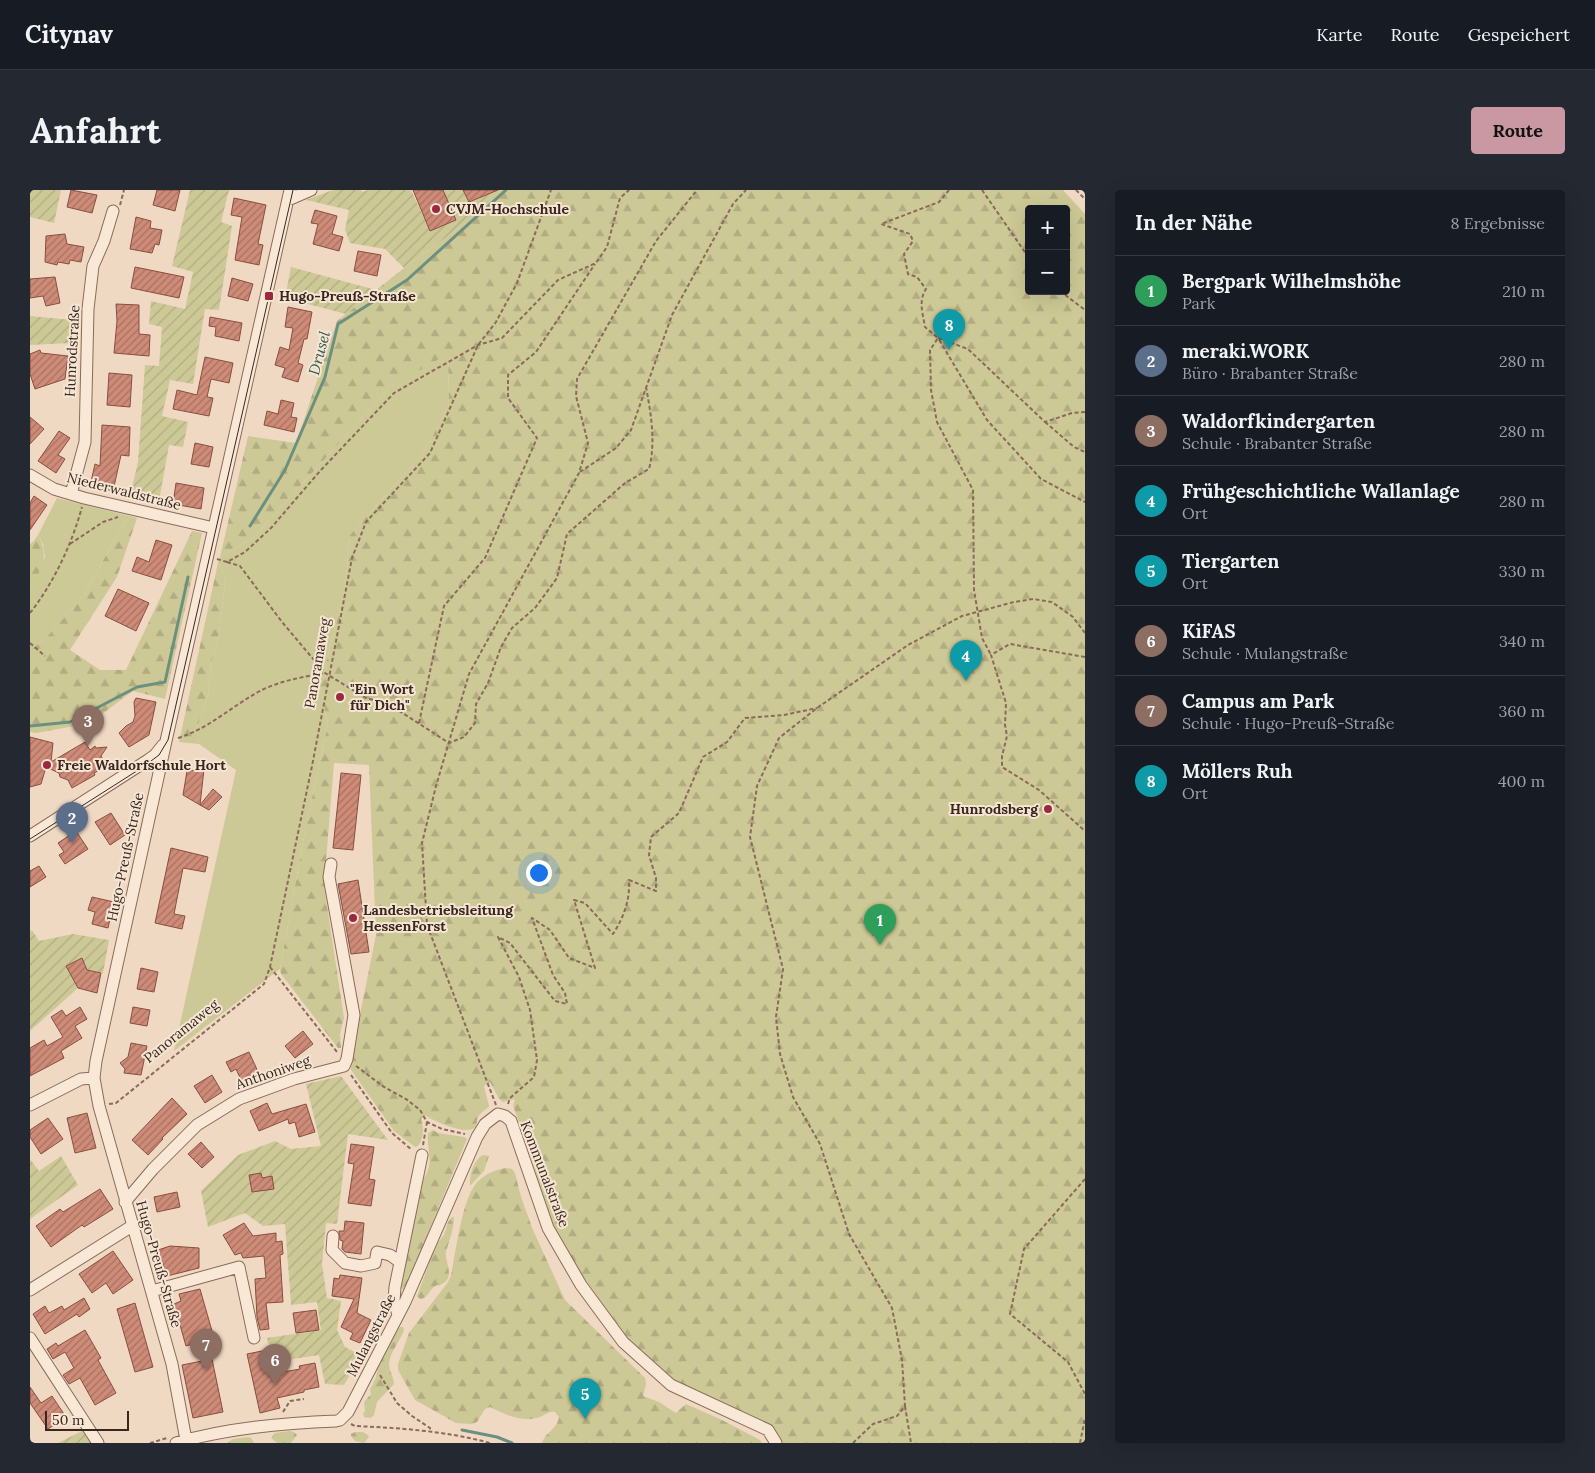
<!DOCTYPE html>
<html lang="de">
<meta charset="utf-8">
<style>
body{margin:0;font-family:Lora,serif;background:#242831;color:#f1f3f6}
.controls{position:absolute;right:15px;top:15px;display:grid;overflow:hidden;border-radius:5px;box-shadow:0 5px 20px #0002}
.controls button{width:45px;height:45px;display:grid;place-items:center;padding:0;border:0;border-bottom:1px solid #363941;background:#171b24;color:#f1f3f6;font:25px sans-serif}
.scale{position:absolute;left:15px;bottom:12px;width:84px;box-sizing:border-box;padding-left:5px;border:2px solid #39261e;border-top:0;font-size:14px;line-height:18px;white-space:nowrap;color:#39261e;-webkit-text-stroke:4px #f6e5d3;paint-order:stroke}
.you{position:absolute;left:508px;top:682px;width:18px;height:18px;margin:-12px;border:4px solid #fff;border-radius:50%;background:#1a73e8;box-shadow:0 0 0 8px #1a73e833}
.badge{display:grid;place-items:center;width:32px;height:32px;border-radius:50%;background:#ca98a3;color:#fff;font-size:16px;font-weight:700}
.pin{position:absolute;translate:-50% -41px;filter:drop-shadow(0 1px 2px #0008)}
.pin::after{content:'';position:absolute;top:26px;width:18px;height:15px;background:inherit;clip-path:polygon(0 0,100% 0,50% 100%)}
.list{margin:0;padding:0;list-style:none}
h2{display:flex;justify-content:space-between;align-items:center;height:65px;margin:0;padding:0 20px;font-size:21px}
h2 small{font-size:16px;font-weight:400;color:#9ea1a6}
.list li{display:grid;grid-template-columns:32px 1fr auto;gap:15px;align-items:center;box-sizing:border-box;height:70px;padding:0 20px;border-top:1px solid #363941}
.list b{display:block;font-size:19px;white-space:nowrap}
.list p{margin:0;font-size:16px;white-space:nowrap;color:#9ea1a6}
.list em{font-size:16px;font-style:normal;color:#9ea1a6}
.map{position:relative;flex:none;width:1055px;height:1253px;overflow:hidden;border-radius:5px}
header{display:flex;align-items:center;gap:30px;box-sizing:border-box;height:70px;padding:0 25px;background:#171b24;border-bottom:1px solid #363941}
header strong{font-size:24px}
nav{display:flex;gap:28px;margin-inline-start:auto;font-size:18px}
.intro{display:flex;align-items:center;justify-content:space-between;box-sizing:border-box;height:120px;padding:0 30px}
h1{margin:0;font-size:35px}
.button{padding:12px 22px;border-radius:5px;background:#ca98a3;color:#111;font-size:18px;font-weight:700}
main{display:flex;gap:30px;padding:0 30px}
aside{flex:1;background:#171b24;border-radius:5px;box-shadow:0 5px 20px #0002}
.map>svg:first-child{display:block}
</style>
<header>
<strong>Citynav</strong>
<nav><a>Karte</a><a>Route</a><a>Gespeichert</a></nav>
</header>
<div class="intro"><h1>Anfahrt</h1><a class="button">Route</a></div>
<main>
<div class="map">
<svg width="1055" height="1253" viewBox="0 0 1055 1253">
<defs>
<pattern id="forest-firs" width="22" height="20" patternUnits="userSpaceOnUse" patternTransform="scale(1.25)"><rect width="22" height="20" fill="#cdc996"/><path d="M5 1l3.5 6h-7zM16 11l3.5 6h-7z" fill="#b1ac81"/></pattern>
<pattern id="garden-furrows" width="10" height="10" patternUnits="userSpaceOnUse" patternTransform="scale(1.25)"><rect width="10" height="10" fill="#cdc996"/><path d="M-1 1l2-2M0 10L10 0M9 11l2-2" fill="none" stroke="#b1ac81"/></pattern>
<pattern id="building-hatch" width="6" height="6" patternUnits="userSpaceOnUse" patternTransform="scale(1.25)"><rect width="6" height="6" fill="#ce8b78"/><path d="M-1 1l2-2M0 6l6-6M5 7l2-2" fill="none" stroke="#a87162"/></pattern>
</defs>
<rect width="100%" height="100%" fill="#efd9c3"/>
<path fill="#cdc996" d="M418 163 419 214 395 261 320 345 315 400 290 496 298 534 276 636 250 779 144 861 206 580 169 554 167 538 178 505 181 475 189 444 196 385 188 373 190 367 223 348 360 197Z
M27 308 100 326 87 345 55 404 15 449 0 460V401L15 367 13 354 8 345Z"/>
<path fill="url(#forest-firs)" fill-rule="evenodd" d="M469 0H1033L1055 24V1253H750L645 1191 598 1149 539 1067 523 1036 508 994 502 966 483 916 485 909 473 912 469 909 460 892 454 896 459 916C456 920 450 923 448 927 446 931 448 935 444 938 436 945 402 931 395 925L391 929C394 938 394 948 388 956L385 957 364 941 321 880 320 874 346 745 339 575 304 573 294 696 314 828 310 844 311 858H308L251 784 250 779 276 636 298 534 290 496 315 400 320 345 395 261 419 214 418 164 360 197 223 348 190 367 218 246 266 253 307 131 374 78 429 38 467 5ZM999 19H1036V101H999Z
M100 326 107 328 87 387 40 460 70 480H96L162 341 172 343 135 509 103 501 60 533 7 543 0 542V460L15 449 55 404 87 345Z
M8 345C21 369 10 378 0 401V354L4 351Z
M188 373 196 385 189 444 181 475 178 505 167 538 169 554 149 552Z
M403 940 408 943 434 947 437 949 398 1043 389 1069 375 1101 369 1096 394 988C405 972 396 960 398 943Z
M453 965 459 966 454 981 440 996C439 985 444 969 453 965Z
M476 978 482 979 485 983 491 1007 503 1040 535 1110 615 1188 616 1194 613 1206 629 1212 646 1223 656 1214 692 1230 730 1250 732 1253H512C516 1241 527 1240 529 1227L525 1222C518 1221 516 1225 510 1227 492 1233 476 1225 460 1217L455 1219 447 1232 441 1234 426 1233 385 1210 368 1180V1174L379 1143 418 1092 421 1085C426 1061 431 1018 443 998 450 986 463 980 476 978Z
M422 1027H424C424 1039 419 1051 416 1062 414 1070 426 1087 412 1094 405 1098 410 1092 404 1097 398 1102 398 1108 390 1109L387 1106 401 1068 409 1051 414 1045 418 1032Z
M370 1137H373L374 1140C370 1152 360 1161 359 1174 359 1181 364 1187 364 1194L347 1212 344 1225 341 1228 334 1227 333 1223 335 1222 334 1212 341 1204 340 1200 346 1187 348 1176 367 1140Z
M260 1241 264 1242 267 1245 261 1253H247L241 1248 245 1243Z
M325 1242H333L338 1245 339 1247 334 1253 325 1251 321 1246V1244Z
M218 1247 221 1248 224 1253H197L203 1249Z"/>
<path fill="url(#garden-furrows)" d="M0 0H31L24 33 0 27Z
M160 0H199L191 32 202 36 189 120 175 119 163 194 140 190 132 226 158 232 153 257 139 255 129 311 100 306 108 272 115 175 129 176 132 137 119 134 121 111 155 119 163 82 142 76Z
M303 0H331L332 2 338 0H381L400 41 426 30 413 0H433L439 12 459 3 458 0H469L468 5 429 38 374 78 355 59 320 53 315 40 319 20 276 10Z
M261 77 346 100 316 124 255 108Z
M0 126 42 130 41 153 0 155Z
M2 740 9 751 43 744 79 750 73 783 57 780 52 768 36 776 48 798 0 841V742Z
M311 886 358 950 318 944 307 1034 296 1033 292 1074 297 1108 311 1111 307 1140 315 1157 331 1165 314 1195 295 1194 289 1165 243 1172 237 1148 291 1140 287 1112 261 1115 255 1034 233 1036 215 1023 178 1037 171 1001 208 965 245 951 261 959 291 956 276 894Z
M31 966 48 995 0 1029V969L9 981Z
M54 1240 63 1253H28Z"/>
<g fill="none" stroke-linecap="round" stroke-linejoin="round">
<path stroke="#6c9080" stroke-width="3" d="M220 336 255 280 295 187 308 134 377 90 476 0
M0 536 40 532 107 497 135 492 158 387
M432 1240 467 1247 482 1253"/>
</g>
<path fill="url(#building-hatch)" stroke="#894e3e" d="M41 0 67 5 62 23 37 17Z
M127 0H150L145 21 123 15Z
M383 0H413L426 30 400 41Z
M433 0H468L439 12Z
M204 8 236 15 228 54 233 55 229 75 205 70 212 27 201 25Z
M285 20 307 26 302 44 313 47 309 61 283 54 288 34 281 33Z
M106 27 121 31 120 38 132 40 129 55 125 54 122 63 100 59Z
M35 44 37 54 54 57 51 72 40 70 39 74 28 72 27 75 15 72 16 46Z
M328 61 351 65 347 86 324 81Z
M105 77 154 87 149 108 101 98Z
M25 87 30 113 16 116 13 106 0 108V89Z
M202 88 223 94 218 111 198 106Z
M86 114 109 115V144L120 145 119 166 84 163 87 131Z
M258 117 282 122 277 149H274L268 173 273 175 268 192 252 187 255 178 245 175 250 157 259 160 263 138 255 137Z
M180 127 212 133 209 151 185 146 186 137 179 136Z
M10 160 11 163 38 166 35 189 5 199 0 184V164Z
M175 167 203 173 199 193 181 189 177 207 183 208 179 226 143 219 147 200 167 205Z
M79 183 102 185 100 217 77 215Z
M251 210 264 213 261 227 267 228 264 242 234 235 237 221 248 224Z
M0 227 14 239 0 254Z
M72 235 100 237 99 266 91 265 83 301 60 296 65 274 70 276Z
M29 241 40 248 28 265 35 269 26 283 8 271Z
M165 253 183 257 179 277 161 274Z
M146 293 174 298 171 319 143 314Z
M4 306 17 315 0 340V313Z
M126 350 142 355 131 390 102 381 107 367 119 372Z
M88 399 119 413 106 441 75 426Z
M106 508 126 512 119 545 99 557 89 543 96 536 103 532 105 526 104 512Z
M0 547 23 553 21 572 55 552 60 560 65 556 66 558 77 557 71 566 77 576 64 583 65 585 42 598 38 590 30 587 29 583 16 577 11 594 0 597Z
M174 579 170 615 153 605 157 581Z
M311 583 331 585 323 660 303 658Z
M183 599 192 607 179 620 170 615Z
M81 623 95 645 80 655 65 632Z
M46 641 58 659 35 674 29 665 34 662 28 653Z
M141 658 178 667 175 682 153 678 144 724 155 726 152 739 125 733Z
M9 676 16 687 0 697V681Z
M328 690 339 762 321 764 308 694Z
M62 707 84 712 78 738 62 734 65 722 58 720Z
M52 768 57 780 71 783 67 803 48 798 36 776Z
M111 778 128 782 124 802 107 799Z
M50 817 57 829 45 836 52 848 31 861 34 868 0 886V858L14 850 17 856 33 847 21 827 32 820 36 826Z
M103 817 120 820 117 836 100 833Z
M273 841 283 854 265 868 255 856Z
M101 853 117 856 111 885 94 883 95 879 90 873 98 867Z
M219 862 230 886 213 894 206 879 201 882 196 872Z
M182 885 192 902 175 913 164 896Z
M142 908 157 924 132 948 133 949 118 965 102 950Z
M237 913 242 924 276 914 285 942 269 947 265 932 259 934 258 929 229 941 220 921Z
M57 923 66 958 45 963 37 928Z
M18 928 33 949 11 964 0 947V940Z
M171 952 184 967 172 978 158 964Z
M321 954 344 957 339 989 345 990 341 1016 318 1013 324 974 318 973Z
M231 983 232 988 242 986 244 999 222 1002 219 985Z
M70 999 83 1019 54 1037 52 1035 21 1057 6 1036 30 1019 33 1022Z
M147 1002 150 1017 127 1022 124 1007Z
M315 1031 334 1033 331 1064 315 1062 312 1059 313 1051 310 1050 309 1041H314Z
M214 1033 223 1046 246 1043V1052L252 1051 253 1064 250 1065 253 1112 236 1113 239 1139 230 1140 227 1127 225 1089 236 1088 234 1066 213 1068 211 1063 205 1065 193 1045Z
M140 1056 169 1058V1078L137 1086 128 1060Z
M83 1061 103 1090 83 1104 76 1093 62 1103 49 1084Z
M310 1085 332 1088 327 1123 341 1130 330 1153 320 1149 323 1143 311 1137 324 1109 302 1106 304 1088 309 1089Z
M170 1099 184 1148 156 1156 144 1114 151 1111 149 1104Z
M54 1108 60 1119 49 1127 47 1124 15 1144 3 1124 15 1116 19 1123 32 1116 34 1120Z
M105 1113 123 1177 105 1182 87 1119Z
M286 1120 289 1140 266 1143 263 1123Z
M55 1140 71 1168 68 1170 86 1203 65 1215 50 1188 39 1194 33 1185 44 1178 35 1162 23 1169 17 1159 26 1153 28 1156Z
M237 1160 242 1184 270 1179 269 1176 285 1173 289 1197 274 1200V1202L247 1208 250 1218 230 1223 217 1164Z
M182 1169 193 1222 163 1228 152 1175Z
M0 1197 11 1213 22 1206 36 1227 18 1239 0 1213Z"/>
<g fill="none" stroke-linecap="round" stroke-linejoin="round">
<defs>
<path id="minor" d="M258 10 281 0
M0 285 24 299 54 308 184 338
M41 304 55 252 58 119 63 76 74 51 83 21
M0 646 118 570 125 565 133 555
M0 915 51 889 64 888
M95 1012 123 979 167 935 209 909 264 889 314 876 317 869 324 825 299 687 301 674
M303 1046 302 1060 315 1073 331 1076 345 1073 347 1062 360 1065 370 1072
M0 1100 102 1036
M122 1101 209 1077 224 1148
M368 1125 364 1111 365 1097 392 965
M0 1148 68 1253
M156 1250 142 1174 69 916 64 888 66 871 136 551 260 0
M146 1253C197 1238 252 1233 306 1231L310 1230 318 1222 375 1112 447 947 455 934 468 924 475 926 481 931 518 1038 551 1095 593 1152 641 1195 738 1240 746 1253"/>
</defs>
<use href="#minor" stroke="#8a6a59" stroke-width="13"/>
<path stroke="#8a6a59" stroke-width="2" stroke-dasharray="4 2.5" stroke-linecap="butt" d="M919 0 909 12 851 34 880 44 883 51 874 64 878 84 887 87 896 99C888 111 893 124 895 137L908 148 900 160 901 200 907 232 943 300 944 400 952 448 961 465
M952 0 999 68
M1046 0 1055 9
M90 15 94 0
M1030 101 1055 120
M1055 222 1042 223 1015 232 938 159 908 148 957 230 1011 289 1055 312
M1015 232 1044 257 1055 262
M550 282 586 258 601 240 642 125 703 14 716 0
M40 354 73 332 88 327
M187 369 197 372 215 362 241 338 290 281 364 203 448 155 472 148 528 90 566 73 577 57 590 8 599 0
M197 372 210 376 252 432 295 483 336 508 357 513 419 553 434 547 445 533 446 514 458 493 471 457 482 438 505 418 527 388 537 344 595 293 619 279C626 252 621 224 616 197
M0 423C23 394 42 354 52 317
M0 453 15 466
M1055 467 980 454 961 465 976 513 975 535 977 546 972 566V577L1009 600 1055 641
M389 533 414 416 455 368 507 248 478 208V185L506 162 565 74
M148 548C178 539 201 517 228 502 248 491 273 487 295 483
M240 777 307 862
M326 876 354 897 376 909 390 920 397 932 412 939 435 944
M321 885 362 943 382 960
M79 914 86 913 234 794 240 777 282 576 322 368 336 332 400 263 448 155 466 132 487 93 521 0
M478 914 480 908 504 887 507 870 500 820 489 787 468 747 480 753 525 811 537 814 535 803 523 785 502 728 520 740 539 768 565 778 544 710 555 713 583 744C594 727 600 710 599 690L626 701V688L619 665 621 647 649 623 673 567 697 552 715 528 754 525 787 518
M466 915 397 735 392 653 406 596 439 484 549 283 558 253 546 206 547 189 626 51 667 0
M393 955 397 932
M1055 989 994 1059 980 1124 1038 1172 1055 1204
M350 1185 367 1213 382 1226 400 1238V1241
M875 1216 881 1253
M253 1222 260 1211 274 1209
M321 1234 325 1236C370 1238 416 1241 460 1253
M120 1253 137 1248
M823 1253 843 1234 867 1226 875 1216 872 1170 862 1118 819 1044 790 954 763 907 750 864 746 827 753 779 720 647 727 596 749 548 787 518 878 455 932 426 984 412 1003 409 1022 412 1043 427 1055 443
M1050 1253 1055 1228"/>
<use href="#minor" stroke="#f9e8d6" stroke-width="11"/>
<path stroke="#39261e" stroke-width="1" d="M0 649 113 577 129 565 138 550 263 0"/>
</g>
<g fill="#9a283e" stroke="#f6e5d3" stroke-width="2">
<circle cx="406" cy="19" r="5"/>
<rect x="234" y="101" width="10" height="10" rx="2.5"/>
<circle cx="310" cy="507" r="5"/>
<circle cx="17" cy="575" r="5"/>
<circle cx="1018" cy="619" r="5"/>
<circle cx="323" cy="728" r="5"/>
</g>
<g text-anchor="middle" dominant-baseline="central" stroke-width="4" stroke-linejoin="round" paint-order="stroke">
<g font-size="14" font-weight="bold" fill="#39261e" stroke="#f6e5d3" text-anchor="start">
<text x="416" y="19">CVJM-Hochschule</text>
<text x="249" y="106">Hugo-Preuß-Straße</text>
<text x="320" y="499">"Ein Wort<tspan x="320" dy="16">für Dich"</tspan></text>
<text x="27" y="575">Freie Waldorfschule Hort</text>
<text x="1008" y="619" text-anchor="end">Hunrodsberg</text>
<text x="333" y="720">Landesbetriebsleitung<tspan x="333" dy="16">HessenForst</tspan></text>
</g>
<g font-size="14" fill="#39261e" stroke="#f6e5d3">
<text transform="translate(42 161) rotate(-87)">Hunrodstraße</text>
<text transform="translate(94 301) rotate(14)">Niederwaldstraße</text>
<text transform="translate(287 473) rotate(-80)">Panoramaweg</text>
<text transform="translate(95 667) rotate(-78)">Hugo-Preuß-Straße</text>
<text transform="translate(151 841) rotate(-39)">Panoramaweg</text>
<text transform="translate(243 882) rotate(-19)">Anthoniweg</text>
<text transform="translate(515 984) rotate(69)">Kommunalstraße</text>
<text transform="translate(129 1074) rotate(74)">Hugo-Preuß-Straße</text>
<text transform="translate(341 1145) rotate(-63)">Mulangstraße</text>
</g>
<g font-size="15" font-style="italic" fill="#2d594e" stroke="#f6e5d3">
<text transform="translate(289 163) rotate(-75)">Drusel</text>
</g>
</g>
</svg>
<div class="controls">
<button>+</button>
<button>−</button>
</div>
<div class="scale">50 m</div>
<div class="you"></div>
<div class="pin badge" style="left:850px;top:755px;background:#2e9e5b">1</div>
<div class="pin badge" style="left:42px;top:653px;background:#5c6f8a">2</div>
<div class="pin badge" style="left:58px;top:556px;background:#8d6e63">3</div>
<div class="pin badge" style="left:936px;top:491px;background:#0f9aa8">4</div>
<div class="pin badge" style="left:555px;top:1229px;background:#0f9aa8">5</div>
<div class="pin badge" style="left:245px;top:1195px;background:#8d6e63">6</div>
<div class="pin badge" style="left:176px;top:1180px;background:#8d6e63">7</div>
<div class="pin badge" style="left:919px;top:160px;background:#0f9aa8">8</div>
</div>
<aside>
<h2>In der Nähe<small>8 Ergebnisse</small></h2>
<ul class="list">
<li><span class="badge" style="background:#2e9e5b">1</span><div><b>Bergpark Wilhelmshöhe</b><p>Park</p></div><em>210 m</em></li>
<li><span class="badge" style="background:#5c6f8a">2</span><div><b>meraki.WORK</b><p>Büro · Brabanter Straße</p></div><em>280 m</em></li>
<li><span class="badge" style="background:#8d6e63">3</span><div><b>Waldorfkindergarten</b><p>Schule · Brabanter Straße</p></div><em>280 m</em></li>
<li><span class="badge" style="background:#0f9aa8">4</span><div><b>Frühgeschichtliche Wallanlage</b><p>Ort</p></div><em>280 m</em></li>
<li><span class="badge" style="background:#0f9aa8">5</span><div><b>Tiergarten</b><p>Ort</p></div><em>330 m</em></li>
<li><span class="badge" style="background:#8d6e63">6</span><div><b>KiFAS</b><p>Schule · Mulangstraße</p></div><em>340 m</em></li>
<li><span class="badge" style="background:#8d6e63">7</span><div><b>Campus am Park</b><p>Schule · Hugo-Preuß-Straße</p></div><em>360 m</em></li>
<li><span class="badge" style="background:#0f9aa8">8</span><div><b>Möllers Ruh</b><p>Ort</p></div><em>400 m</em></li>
</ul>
</aside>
</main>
